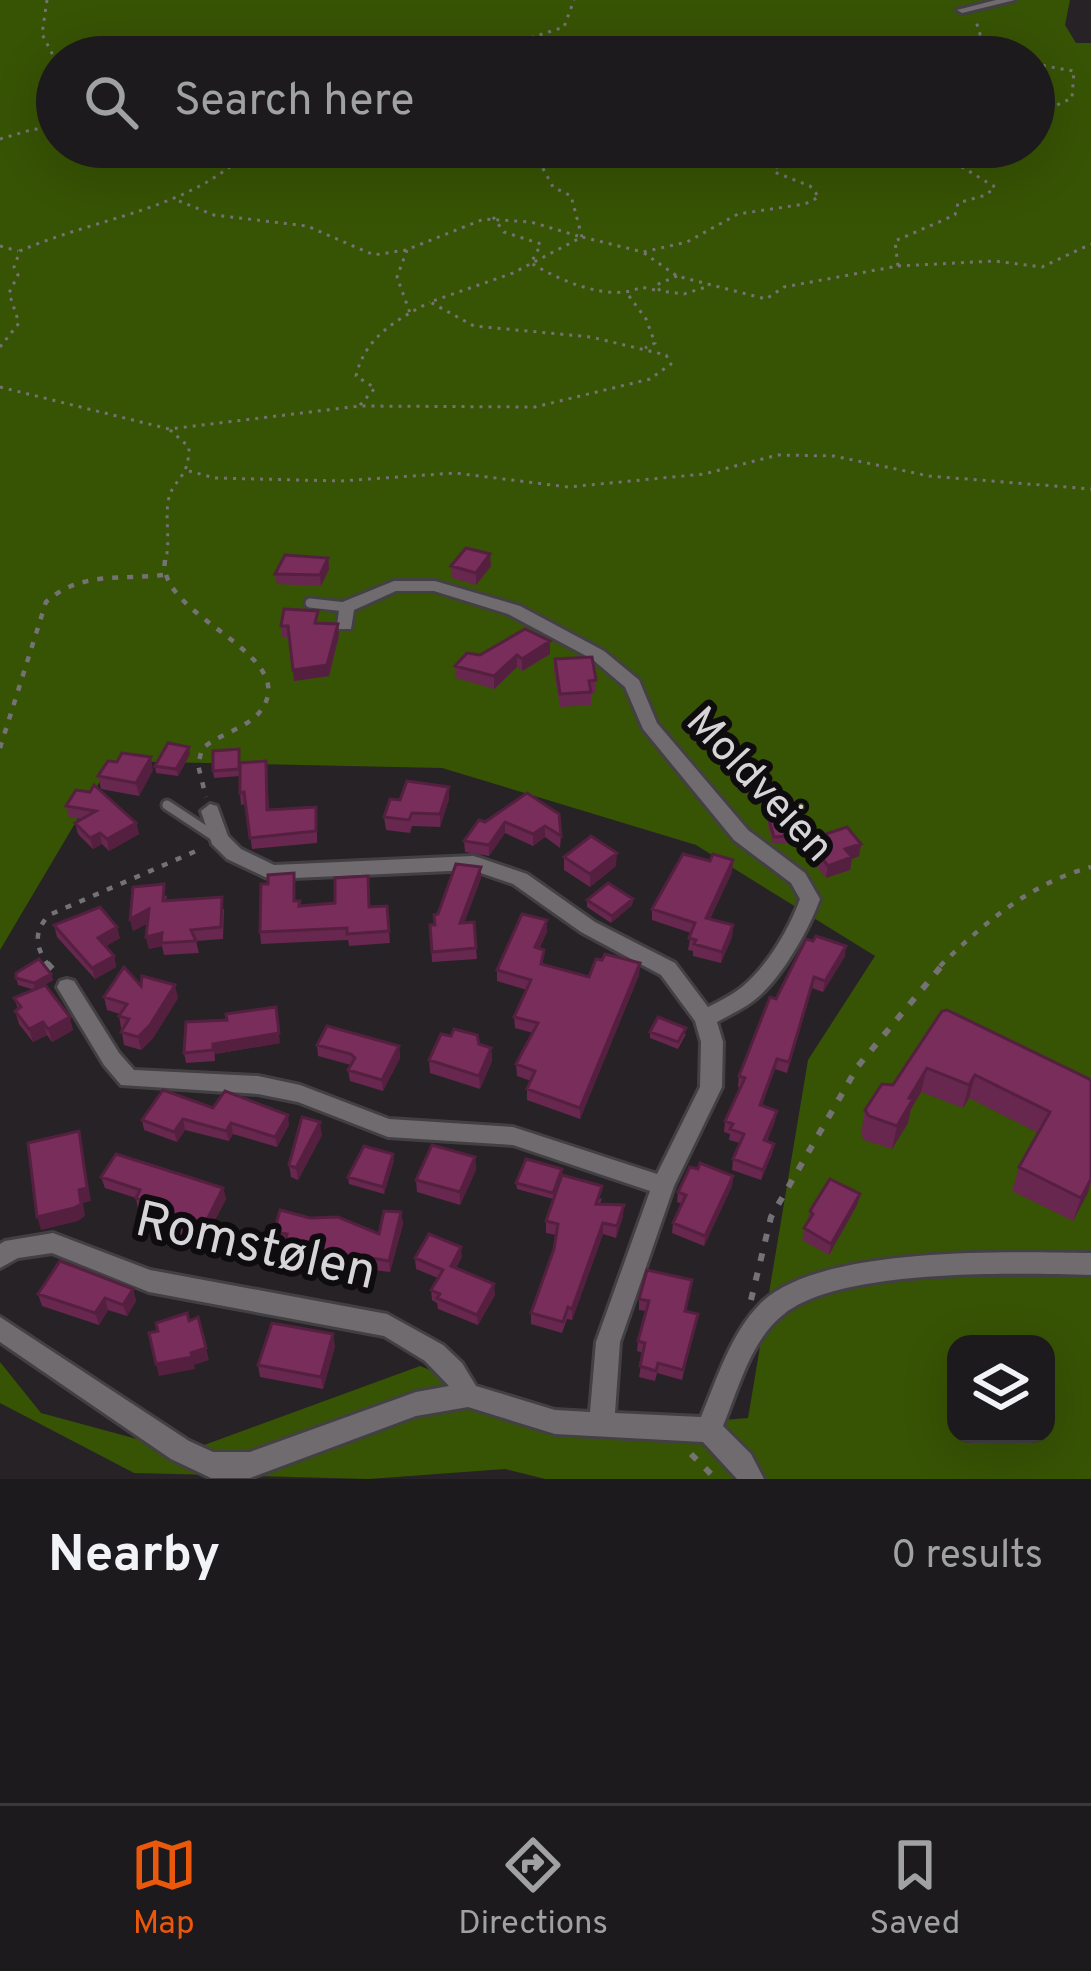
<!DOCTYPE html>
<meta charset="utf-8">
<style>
body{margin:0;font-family:Overpass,sans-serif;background:#292729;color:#f1f3f6}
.controls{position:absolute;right:36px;bottom:36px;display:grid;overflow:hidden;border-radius:24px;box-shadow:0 12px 48px #0002}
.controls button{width:108px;height:108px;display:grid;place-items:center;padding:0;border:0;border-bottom:3px solid #3a383b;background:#1c1a1c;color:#f1f3f6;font:60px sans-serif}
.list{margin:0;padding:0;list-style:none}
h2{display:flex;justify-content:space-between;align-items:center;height:156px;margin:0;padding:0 48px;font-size:51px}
h2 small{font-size:39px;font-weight:400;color:#a0a1a3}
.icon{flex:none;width:66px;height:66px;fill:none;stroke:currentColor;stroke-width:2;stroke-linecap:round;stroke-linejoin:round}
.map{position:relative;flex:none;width:1091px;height:1479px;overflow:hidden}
.search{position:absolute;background:#1c1a1c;box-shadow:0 12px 48px #0002;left:36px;right:36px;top:36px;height:132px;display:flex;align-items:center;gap:30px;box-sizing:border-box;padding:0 42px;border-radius:66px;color:#a0a1a3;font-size:45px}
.sheet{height:324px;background:#1c1a1c}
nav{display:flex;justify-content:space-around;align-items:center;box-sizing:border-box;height:168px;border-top:3px solid #3a383b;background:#1c1a1c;font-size:33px;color:#a0a1a3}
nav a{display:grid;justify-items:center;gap:6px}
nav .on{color:#ea580c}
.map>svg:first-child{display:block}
</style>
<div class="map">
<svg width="1091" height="1479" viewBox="0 0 1091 1479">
<rect width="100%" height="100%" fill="#262226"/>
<path fill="#375304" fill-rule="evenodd" d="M0 0H1070L1065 25 1076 43H1091V1479H545L505 1469 369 1479 134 1473 0 1403V1362L41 1413 185 1452 420 1366 586 1431 748 1418 808 1060 875 956 696 845 442 768 112 761 0 950ZM57 57H1034V147H57ZM956 1344H1046V1434H956Z"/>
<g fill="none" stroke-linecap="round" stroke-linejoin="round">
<defs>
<path id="service" d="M310 603 346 607
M167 805 217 838"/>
<path id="minor" d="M996 0H1015L962 13 957 10Z
M394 581H435L520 606 604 651 639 680 657 723 748 830 805 873 820 899C810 928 782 977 758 997 746 1008 731 1014 717 1022L723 1042 722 1087 674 1186 620 1342 615 1413 701 1417C717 1379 731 1333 760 1304 818 1245 1011 1252 1091 1253V1275C1017 1273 841 1268 784 1314 751 1339 738 1390 723 1426L751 1454 764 1479H737L703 1442 555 1434 468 1407 416 1416 250 1478H211L171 1459 0 1342V1317L189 1441 213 1452H250L416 1392 449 1386 425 1361 384 1336 149 1292 52 1253 18 1258 0 1268V1244L5 1241 53 1233 150 1270 387 1314 443 1345 462 1363 476 1386 555 1410 590 1412 596 1342 650 1191 513 1145 388 1137 298 1102 258 1094 121 1085 104 1065 57 987 60 981 67 979 74 981 119 1053 134 1070 258 1076 300 1085 389 1119 513 1127 657 1174 700 1087 701 1042 695 1021 661 975 581 932 513 884 472 870 272 879 265 877 227 859 212 844 201 811 210 804 217 806 228 836 241 849 274 865 473 856 480 858 527 874 595 922 675 963 708 1007C720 1001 732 995 742 987 766 968 790 928 800 899L791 883 734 840 643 729 625 687 592 659 508 614 434 591H396L354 610 351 629H339L337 625 340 603Z"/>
</defs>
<use href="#service" stroke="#434043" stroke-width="15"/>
<use href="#minor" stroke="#434043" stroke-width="6"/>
<path stroke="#757275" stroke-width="3" stroke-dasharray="3 6" stroke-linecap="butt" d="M47 0 42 34 57 63
M236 57C280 44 328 37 371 57
M492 57 499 48 564 27 574 0
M757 57 779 50 836 52 969 40 980 34 976 21
M971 57H998
M1034 64 1074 71 1072 98 1034 116
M0 139 34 129 57 130
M543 147 535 154 553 187 571 196 582 237
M179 201 214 215 307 226 374 255 406 250 484 219 531 222 578 236
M493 217 504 232 541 244 531 263C558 280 611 303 641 287L660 291
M0 246 18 251
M407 250 397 277 410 313
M644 253 677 276 766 299 784 287 898 266 895 241 955 215 958 203 986 195 995 187 962 167 952 151 957 147
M898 266 994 261 1042 267 1091 244
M677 276 656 285 660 291 684 294 706 287
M629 296 646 319 655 343 645 348
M0 347 19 323 9 293 18 275 14 267 20 251C100 216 189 211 253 147
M0 387 169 429 360 406 535 407 650 379 671 364 666 355 591 337 474 326 430 302 513 273 582 237 643 252 687 242 738 214 805 204 819 197 810 186 774 172 786 147
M360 405 375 388 356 376C365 337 396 320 430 302
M189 471 215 478 341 481 455 473 568 487 704 474 778 455 834 456 929 476 1091 489
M165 563C171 541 165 523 168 502 172 478 189 481 189 447L169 429"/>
<path stroke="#757275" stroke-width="4.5" stroke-dasharray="6 9" stroke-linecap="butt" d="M165 560C156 618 309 655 258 714 243 730 218 734 202 749L198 765 206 797
M0 748 46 602C80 571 121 580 163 575
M49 966C35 947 33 932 49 915L203 848
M940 966C984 923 1031 883 1091 867"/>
<path stroke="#757275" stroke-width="6" stroke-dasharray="8 12" stroke-linecap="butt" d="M47 963 58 975
M751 1300 771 1217 858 1066 944 963
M691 1454 716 1479"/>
<use href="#service" stroke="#6f6b6f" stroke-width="9"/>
<use href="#minor" fill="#6f6b6f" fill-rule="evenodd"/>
</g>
<path fill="#68274e" d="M328 558 329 569 321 586 277 584 275 574Z
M451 566H491L476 585 452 578Z
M319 623 339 635 329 676 294 681 289 637H282L281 626Z
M550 641V654L522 671 517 667 494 689 456 678 455 666 480 655Z
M555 659 596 680V693H591V705L560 707 554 671Z
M189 747 190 754 178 776 156 773 155 766Z
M240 755V776L214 778 213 771Z
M266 761 269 810 317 818V843L252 849 246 804 241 805 240 793Z
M153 770 139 796 101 789 98 776Z
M449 787V799L440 827 412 826 410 833 386 830 384 817 400 800Z
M76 790 136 823 139 834 109 851 102 844 93 849 78 834 75 823 82 819 69 817 66 806Z
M527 793 561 836 560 848 545 837 533 846 505 833 489 856 465 852 464 841 485 822Z
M769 820 805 835 804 842 773 844 768 826Z
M808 840 861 844 859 856 852 859 850 870 826 878 806 853Z
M564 857 616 866 590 887 564 870Z
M733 860 732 872 710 919 733 925 732 937 721 963 693 956V951L688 950 691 933 652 920V909L710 861Z
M481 867V878L464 923 476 948 477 959 432 962 430 925H435L438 914Z
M294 873 295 901 300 906H387L390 943 349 946 348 940 261 944 260 932 268 884Z
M167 895 166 901 224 909 223 939 196 941 199 953 164 955 162 946 149 949 146 937 148 923 133 931 130 919Z
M633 899 632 905 611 923 587 907V900Z
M54 925 120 938 106 946 114 956 116 967 95 979 57 937Z
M547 932 539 948 543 965 589 977 640 963 639 975 580 1119 527 1100V1089L531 1081 517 1076 516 1064 533 1033 515 1028 514 1017 527 990 497 981V970Z
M845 956 823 992 812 988 787 1073 775 1069 762 1105 775 1121 767 1141 774 1144 772 1154 761 1180 732 1170 733 1159 740 1143 729 1140 730 1134 724 1132 725 1121 741 1088 738 1087 739 1076 776 999Z
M51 974 53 980 39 988 73 1030 52 1042 47 1035 33 1042 19 1024 15 1011 18 1009 14 998 35 990 18 985 16 978Z
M141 986 178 998 153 1038 141 1050 124 1045 119 1016 120 1014 107 1010 104 997Z
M942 1011 1091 1080V1184L1073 1221 1012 1191 1019 1167 1038 1133 969 1098 963 1108 921 1092 911 1109 908 1123 892 1149 864 1140 861 1134 865 1110 893 1085Z
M227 1020 280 1043 215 1054V1061L186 1063 184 1053Z
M650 1032 686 1034 678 1049 650 1038Z
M479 1044 491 1048 492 1061 480 1089 430 1073 429 1060Z
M317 1045 399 1046 400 1058 383 1091 350 1081 348 1070 351 1065 318 1056Z
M213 1108 289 1125 277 1147 233 1134 229 1141 185 1130 177 1142 144 1130 142 1120Z
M322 1135 298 1180 291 1177 289 1165Z
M475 1157 476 1170 460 1205 417 1192 416 1180Z
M394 1160 384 1194 349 1184 348 1177Z
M562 1169V1176L553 1199 517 1189 516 1183Z
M733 1176 732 1186 704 1246 672 1233 673 1223 682 1204 677 1202 678 1192Z
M101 1177 223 1188 226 1199 203 1243 148 1228 146 1217 148 1212 138 1209 136 1198 105 1188Z
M602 1198 600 1204 623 1216 616 1238 603 1234 572 1320 567 1319 562 1333 531 1324V1313L554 1249 556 1235 546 1233V1221Z
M857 1205 829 1255 802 1240 810 1211Z
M401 1212 403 1224 390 1272 373 1270 370 1280 348 1277 335 1285 320 1273 300 1270 298 1260 286 1258 284 1245 276 1244 274 1232 310 1218 379 1234Z
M462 1257 456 1268 495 1295 478 1325 438 1309 437 1303 432 1300 431 1290 438 1278 416 1269 415 1258Z
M692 1280 686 1311 698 1314 682 1380 657 1373 655 1381 639 1377 643 1353 637 1351 638 1341 646 1311 639 1310V1299Z
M133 1289 136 1301 127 1316 108 1310 99 1325 42 1306 38 1294Z
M335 1346 323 1389 260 1377 258 1365Z"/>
<path fill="#552040" d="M490 554 491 566 476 585V573Z
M328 558 329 569 321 586 320 575Z
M338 624 339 635 329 676 294 681 293 670Z
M550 641V654L522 671V659Z
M517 655V667L494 689V676Z
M189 747 190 754 178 776 176 769Z
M151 757 153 770 139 796 136 783Z
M449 787V799L440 827V814Z
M505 822V833L489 856V845Z
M136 823 139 834 109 851 107 839Z
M545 826V837L533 846V834Z
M100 833 102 844 93 849 90 838Z
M861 844 859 856 852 859 850 870 826 878 828 866 845 849Z
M617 853 616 866 590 887V874Z
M733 860 732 872 705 930 706 918Z
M481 867V878L460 934V923Z
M633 899 632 905 611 923 612 916Z
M149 909 152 921 133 931 130 919Z
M547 920V932L535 959V947Z
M733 925 732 937 721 963 722 952Z
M117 927 120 938 101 949 98 938Z
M162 933V946L149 949 146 937Z
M846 946 845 956 823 992 825 981Z
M114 956 116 967 95 979 92 968Z
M640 963 639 975 580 1119V1108Z
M51 974 53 980 35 990 34 983Z
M814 977 812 988 787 1073 789 1062Z
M175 985 178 998 153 1038 141 1050 138 1037Z
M276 1007 280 1043 215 1054V1061L213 1044Z
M70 1017 73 1030 52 1042 48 1029Z
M43 1022 47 1035 33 1042 29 1029Z
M399 1046 400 1058 383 1091 382 1080Z
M491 1048 492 1061 480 1089 479 1076Z
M777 1059 775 1069 758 1115 760 1105Z
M927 1068 921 1092 911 1109 908 1123 892 1149 897 1126 909 1098Z
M975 1075 969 1098 963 1108 969 1085Z
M777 1111 775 1121 763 1151 764 1140Z
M288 1115 289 1125 277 1147 275 1137Z
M183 1119 185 1130 177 1142 174 1132Z
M320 1122 322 1135 298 1180 296 1168Z
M231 1123 233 1134 229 1141 226 1131Z
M79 1131 91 1201 83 1203 85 1216 78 1221 41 1230 37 1217 79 1190Z
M774 1144 772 1154 761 1180 763 1170Z
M393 1154 394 1160 384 1194 383 1187Z
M475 1157 476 1170 460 1205V1192Z
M733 1176 732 1186 704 1246 705 1236Z
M1091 1179 1088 1193 1073 1221 1081 1198Z
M223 1188 226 1199 203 1243 201 1232Z
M860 1194 857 1205 829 1255 831 1244Z
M624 1205 623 1216 616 1238 617 1226Z
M401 1212 403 1224 390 1272 389 1261Z
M603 1223V1234L572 1320V1309Z
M461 1247 462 1257 451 1276V1266Z
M346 1265 348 1277 335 1285 333 1273Z
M494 1284 495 1295 478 1325 477 1315Z
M133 1289 136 1301 127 1316 123 1305Z
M105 1298 108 1310 99 1325 95 1313Z
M333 1334 335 1346 323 1389 321 1377Z
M206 1348 209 1360 194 1365 191 1353Z
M192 1357 195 1369 159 1376 156 1364Z"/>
<path fill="#792d5b" stroke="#552040" stroke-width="3" d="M466 548 490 554 476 573 451 566Z
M285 555 328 558 320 575 275 574Z
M284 609 318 611 315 623 338 624 327 665 293 670 288 626H281Z
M525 629 550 641 522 659 517 655 494 676 455 666 467 653 480 655Z
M592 657 596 680 589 681 591 692 560 694 555 659Z
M168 743 189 747 176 769 155 766Z
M239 749V769L213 771V751Z
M122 753 151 757 136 783 98 776 108 761 117 762Z
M266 761 267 810 316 807V831L250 838 244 792 240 793V763Z
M407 781 449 787 440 814 412 813 409 820 384 817 390 799 400 800Z
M94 785 136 823 107 839 100 833 90 838 75 823 96 811 66 806 76 790 90 792Z
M527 793 559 814 561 836 545 826 533 834 505 822 489 845 464 841 479 820 485 822Z
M799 817 805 835 774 837 769 820Z
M847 827 861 844 845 849 852 857 828 866 808 840Z
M591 836 617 853 590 874 564 857Z
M683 854 710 861 713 854 733 860 706 918 733 925 722 952 694 944 696 940 689 938 695 923 652 909Z
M456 864 481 867 460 923 474 922 476 948 432 952 430 925H435L434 915 438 914Z
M294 873V901H300L299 906 335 903V878L368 876 369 907 387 906 389 931 347 934V928L260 932 261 884H268V875Z
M608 883 633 899 612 916 587 900Z
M164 884 163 901 222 897 221 927 191 930 196 941 161 943 162 933 146 937 149 909 130 919 133 887Z
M100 907 117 927 98 938 114 956 92 968 54 925Z
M522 914 547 920 535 947 544 950 541 964 589 977 596 959 602 960 605 954 640 963 580 1108 527 1089 535 1071 516 1064 538 1023 514 1017 531 980 497 970Z
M816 936 846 946 825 981 814 977 789 1062 777 1059 760 1105 777 1111 764 1140 774 1144 763 1170 733 1159 744 1134 730 1129 733 1124 725 1121 745 1078 739 1076 770 997 776 999 806 939 813 941Z
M39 959 51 974 34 983 16 978V973Z
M124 967 141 986 142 976 175 985 150 1025 138 1037 121 1032 129 1019 119 1016 127 1004 104 997Z
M45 985 70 1017 48 1029 43 1022 29 1029 15 1011 21 1007 14 998Z
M276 1007 279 1033 213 1044V1050L184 1053 186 1022 227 1020 226 1014Z
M947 1010 1091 1080V1179L1081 1198 1019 1167 1050 1112 975 1075 969 1085 927 1068 909 1098 913 1099 897 1126 869 1116 865 1110 882 1084 893 1085 942 1011Z
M658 1017 686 1028 678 1042 650 1032Z
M327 1026 399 1046 382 1080 348 1070 355 1058 351 1054 317 1045Z
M454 1029 477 1035 479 1044 491 1048 479 1076 429 1060 441 1034 451 1036Z
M163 1090 213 1108 225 1091 288 1115 275 1137 231 1123 226 1131 183 1119 174 1132 142 1120Z
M302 1117 320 1122 296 1168 289 1165Z
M79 1131 87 1188 79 1190 81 1204 74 1208 37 1217 28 1143Z
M432 1145 475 1157 460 1192 416 1180Z
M364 1146 393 1154 383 1187 348 1177Z
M116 1154 223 1188 201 1232 146 1217 153 1203 136 1198 140 1190 101 1177Z
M526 1159 562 1169 553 1193 516 1183Z
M700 1163 733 1176 705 1236 673 1223 686 1195 678 1192 690 1167 698 1169Z
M562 1175 602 1186 596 1204 624 1205 617 1226 603 1223 572 1309 568 1307 563 1322 531 1313 554 1249 558 1224 546 1221Z
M830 1179 860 1194 831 1244 804 1228 813 1214 810 1211Z
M280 1210 310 1218 338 1217 379 1234 384 1211 401 1212 389 1261 371 1258 369 1268 346 1265 333 1273 318 1261 298 1258 300 1249 284 1246 287 1234 274 1232Z
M429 1234 461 1247 451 1266 494 1284 477 1315 437 1298 440 1294 431 1290 443 1270 415 1258Z
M60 1261 133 1289 123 1305 105 1298 95 1313 38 1294Z
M647 1270 692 1280 685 1311 698 1314 683 1370 658 1363 656 1371 640 1366 645 1343 638 1341 649 1301 639 1299Z
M187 1313 189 1321 198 1317 206 1348 191 1353 192 1357 156 1364 149 1333 158 1331 156 1323Z
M272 1323 333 1334 321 1377 258 1365Z"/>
<g text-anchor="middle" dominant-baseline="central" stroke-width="12" stroke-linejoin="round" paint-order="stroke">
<g font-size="42" fill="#d6d4d6" stroke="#0e0c0e">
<text transform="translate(758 786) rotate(47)">Moldveien</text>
</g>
<g font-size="51" fill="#d6d4d6" stroke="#0e0c0e">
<text transform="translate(255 1249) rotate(13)">Romstølen</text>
</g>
</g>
</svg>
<div class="controls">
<button><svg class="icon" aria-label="layers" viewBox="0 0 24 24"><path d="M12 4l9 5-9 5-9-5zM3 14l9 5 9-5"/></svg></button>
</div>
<div class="search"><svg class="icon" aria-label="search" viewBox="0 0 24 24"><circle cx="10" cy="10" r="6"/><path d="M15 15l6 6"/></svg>Search here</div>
</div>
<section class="sheet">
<h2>Nearby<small>0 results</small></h2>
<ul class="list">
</ul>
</section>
<nav>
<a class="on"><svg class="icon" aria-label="map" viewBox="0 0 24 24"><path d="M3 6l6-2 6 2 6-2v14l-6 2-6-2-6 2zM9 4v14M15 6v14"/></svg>Map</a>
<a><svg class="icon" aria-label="directions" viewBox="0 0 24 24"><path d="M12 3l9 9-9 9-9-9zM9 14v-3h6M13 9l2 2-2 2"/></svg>Directions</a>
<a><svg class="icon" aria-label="saved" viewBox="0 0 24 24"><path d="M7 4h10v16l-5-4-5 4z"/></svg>Saved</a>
</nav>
